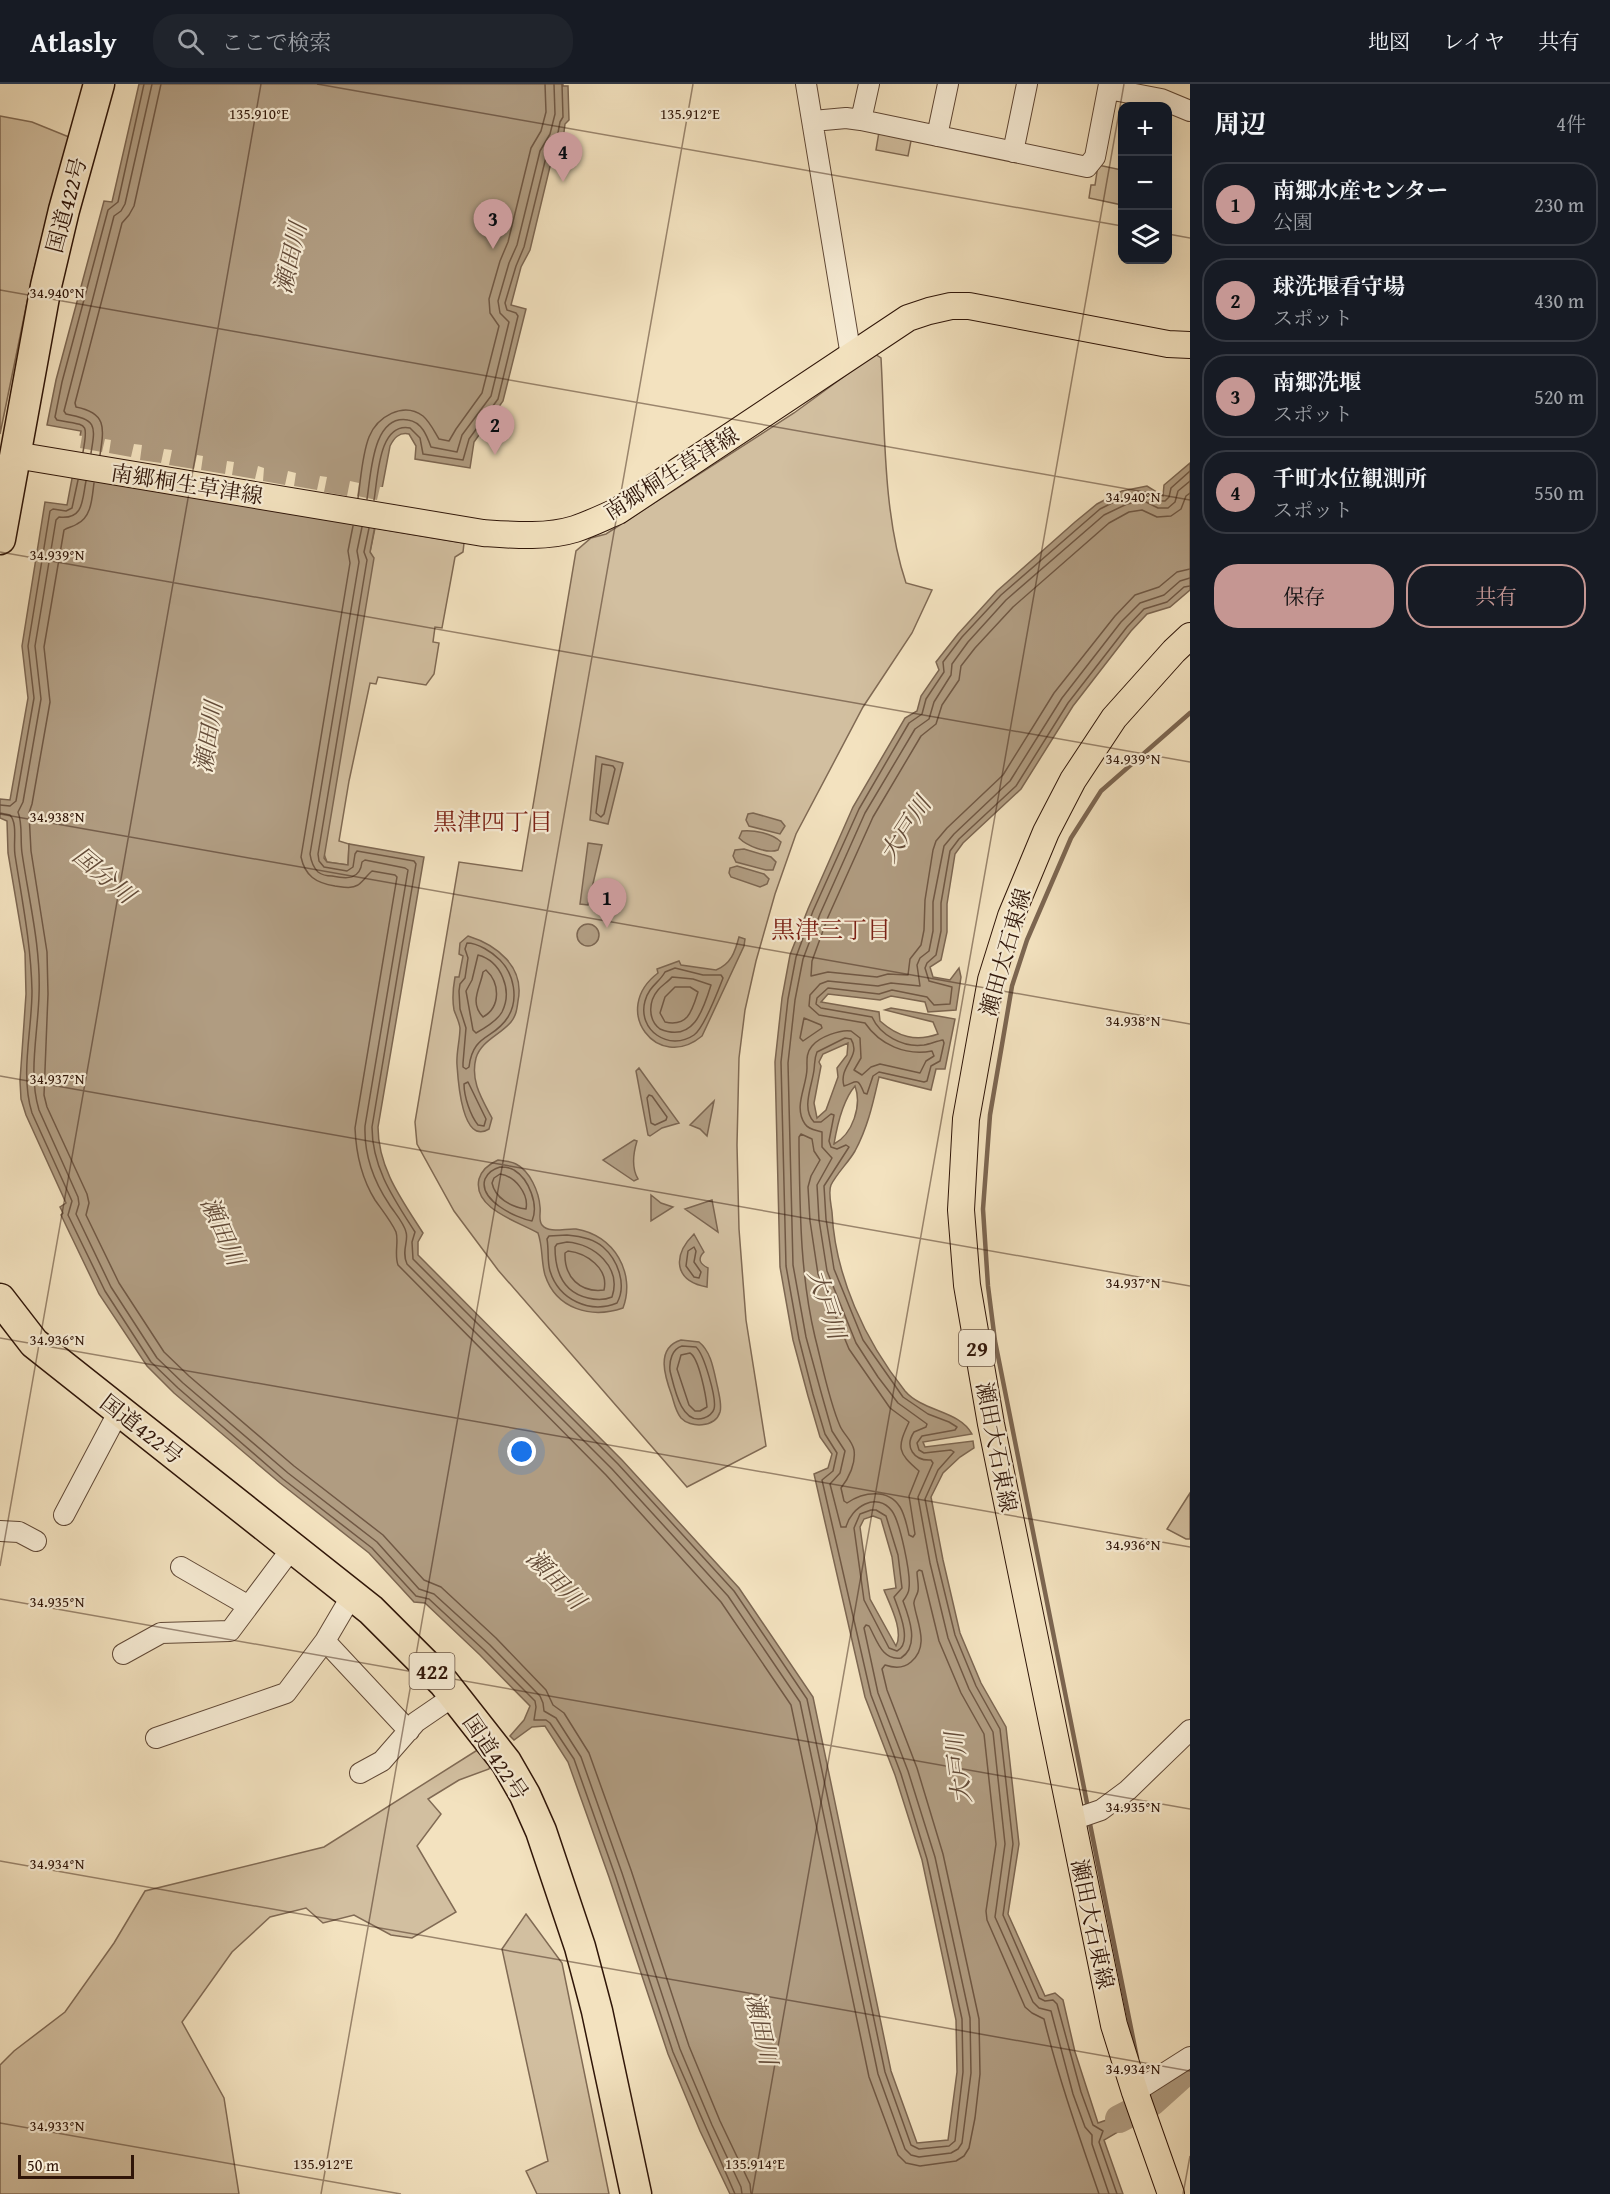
<!DOCTYPE html>
<html lang="ja">
<meta charset="utf-8">
<style>
body{margin:0;font-family:"Gentium Book Plus","Noto Serif JP",serif;background:#20242c;color:#f1f3f6}
.controls{position:absolute;right:18px;top:18px;display:grid;overflow:hidden;border-radius:12px;box-shadow:0 6px 24px #0002}
.controls button{width:54px;height:54px;display:grid;place-items:center;padding:0;border:0;border-bottom:2px solid #363941;background:#171b24;color:#f1f3f6;font:30px sans-serif}
.scale{position:absolute;left:18px;bottom:15px;width:116px;box-sizing:border-box;padding-left:6px;border:3px solid #2f1508;border-top:0;font-size:16px;line-height:21px;white-space:nowrap;color:#2f1508;-webkit-text-stroke:4px #f7ecd5;paint-order:stroke}
.you{position:absolute;left:522px;top:1368px;width:21px;height:21px;margin:-15px;border:4px solid #fff;border-radius:50%;background:#1a73e8;box-shadow:0 0 0 9px #1a73e833}
.badge{display:grid;place-items:center;width:39px;height:39px;border-radius:50%;background:#c59692;color:#111;font-size:20px;font-weight:700}
.pin{position:absolute;translate:-50% -50px;filter:drop-shadow(0 2px 3px #0008)}
.pin::after{content:'';position:absolute;top:32px;width:21px;height:18px;background:inherit;clip-path:polygon(0 0,100% 0,50% 100%)}
.list{margin:0;padding:0;list-style:none}
h2{display:flex;justify-content:space-between;align-items:center;height:78px;margin:0;padding:0 24px;font-size:26px}
h2 small{font-size:20px;font-weight:400;color:#9ea1a6}
.list li{display:grid;grid-template-columns:39px 1fr auto;gap:18px;align-items:center;box-sizing:border-box;height:84px;margin:0 12px 12px;padding:0 12px;border:2px solid #363941;border-radius:24px}
.list b{display:block;font-size:22px;white-space:nowrap}
.list p{margin:0;font-size:20px;white-space:nowrap;color:#9ea1a6}
.list em{font-size:20px;font-style:normal;color:#9ea1a6}
.actions{display:flex;gap:12px;padding:18px 24px}
.actions a{flex:1;padding:14px 0;border:2px solid #c59692;border-radius:24px;text-align:center;font-size:21px;color:#c59692}
.actions .main{background:#c59692;color:#111}
.icon{flex:none;width:33px;height:33px;fill:none;stroke:currentColor;stroke-width:2;stroke-linecap:round;stroke-linejoin:round}
.map{position:relative;flex:none;width:1190px;height:2110px;overflow:hidden}
header{display:flex;align-items:center;gap:36px;box-sizing:border-box;height:84px;padding:0 30px;background:#171b24;border-bottom:2px solid #363941}
header strong{font-size:28px}
nav{display:flex;gap:33px;margin-inline-start:auto;font-size:21px}
.search{width:420px;height:54px;background:#20242c;display:flex;align-items:center;gap:15px;box-sizing:border-box;padding:0 21px;border-radius:24px;color:#9ea1a6;font-size:22px}
main{display:flex}
aside{flex:1;background:#171b24}
.map>svg:first-child{display:block}
</style>
<header>
<strong>Atlasly</strong>
<div class="search"><svg class="icon" aria-label="search" viewBox="0 0 24 24"><circle cx="10" cy="10" r="6"/><path d="M15 15l6 6"/></svg>ここで検索</div>
<nav><a>地図</a><a>レイヤ</a><a>共有</a></nav>
</header>
<main>
<div class="map">
<svg width="1190" height="2110" viewBox="0 0 1190 2110">
<rect width="100%" height="100%" fill="#f3e2bf"/>
<filter id="stains"><feTurbulence type="fractalNoise" baseFrequency=".00333" numOctaves="4"/><feColorMatrix values="0 0 0 0 .2 0 0 0 0 .09 0 0 0 0 .02 0 0 0 .5 -.17"/></filter>
<radialGradient id="worn" r=".72"><stop offset=".6" stop-color="#630" stop-opacity="0"/><stop offset="1" stop-color="#630" stop-opacity=".3"/></radialGradient>
<path fill="#d2bfa0" stroke="#806a54" stroke-width="1.5" d="M0 32 32 38 69 53 33 189 0 350Z
M879 48 912 52 908 72 876 66Z
M1098 81 1122 86V121L1089 114 1091 101H1095Z
M875 270 881 274C885 345 883 431 906 499L932 506 912 549 863 623 796 750 775 810 756 877 745 926 739 974 737 1061 739 1145 746 1236 766 1362 687 1403 498 1186 454 1127 417 1060 415 1038 459 778 522 787 576 467 591 454 606 450 794 329Z
M375 444 464 459 463 468 455 473 442 544 435 543 433 558 439 559 434 590 426 601 378 593 376 600 370 599 349 697 339 757 349 760 348 781 327 778 324 770 373 474 370 468Z
M1190 1409V1455H1186L1167 1445Z
M479 1665 492 1675 489 1685 459 1696 428 1715 441 1730 417 1762 456 1828 412 1854 391 1851 354 1831 323 1839 306 1824 270 1833 232 1868 182 1938 224 2014 239 2110H0V1981L14 1967 65 1928 114 1859 145 1807 324 1763Z
M526 1830 562 1879 609 2110H537L526 2087 548 2077 502 1865Z"/>
<path fill="#b09c81" stroke="#7c6651" stroke-width="1.5" fill-rule="evenodd" d="M139 0H563V2H568L569 36 565 40 563 56 553 70 530 166 521 183 511 221 526 225 503 317 474 358 470 384 415 375 416 362 409 350C399 348 394 354 390 362L370 468 374 474 324 774 327 778 348 781 349 760 424 773 378 1043C378 1084 402 1116 423 1149L418 1158V1171L622 1376 739 1504 813 1613 891 1987 917 2059 948 2056 957 1988 956 1936 922 1776 895 1691 865 1613 814 1390 828 1384 832 1370 820 1353 808 1312 793 1256 780 1183 775 978 782 914 790 871 808 825 853 723 905 634 917 627 921 612 939 586 936 578 958 550 997 507 1075 438 1097 420 1122 407 1147 402 1163 412 1164 401 1190 379V506L1170 523 1147 530 1131 547 1073 622 1021 705 963 759 955 770 947 820V848L941 876 930 883 933 893 950 896 959 884 961 893 956 926 928 928 925 918 891 912 880 916 828 910 821 918 879 928 880 937C898 953 916 958 938 950L933 938 885 926 891 924 955 935 945 985H936L931 1006 879 993C873 1019 868 1043 855 1067 848 1079 837 1089 831 1101 828 1108 831 1120 832 1128 835 1192 865 1257 905 1307 923 1328 959 1326 972 1350L923 1358 925 1363 973 1357 974 1364 960 1373 943 1389 931 1413 943 1476 960 1549 981 1599 1006 1643 1019 1760 1008 1830 1045 1912 1055 1909 1063 1916 1075 1968 1098 2039 1129 2028 1131 2037 1118 2048 1104 2056 1123 2110H730L700 2047 668 1970 609 1793 568 1678 545 1642 532 1643 514 1656 510 1652 524 1636 530 1622 480 1571 425 1519 414 1518 369 1469 280 1399 174 1309 147 1282 99 1210 61 1131 63 1129 60 1123 66 1119 26 1031 21 1015 20 997 26 910 25 869 8 769 7 737 0 734V715L10 716 28 614 22 562 45 418 67 421 81 347 47 341 56 296 104 117 112 118ZM848 959 847 971 837 984 838 993 826 1026 817 1034 814 1019 821 982 819 978 823 970ZM855 1002C862 1021 853 1050 834 1060 837 1042 843 1016 855 1002ZM873 1432 881 1435 892 1473 896 1504 884 1506C890 1521 904 1547 896 1562L870 1515 860 1443 864 1435Z
M596 672 623 679 608 740 590 736Z
M753 729 781 737 785 742 780 750 749 742 746 736 748 730Z
M742 747C754 746 772 749 781 758L778 766C767 770 747 762 739 754Z
M588 759 602 761 588 821 580 820Z
M744 765 771 773 776 778 773 786H766L736 778 733 772 735 766Z
M737 782 764 790 769 795 767 800 760 803 731 793 729 789 730 784Z
M577 851a11 11 0 1 1 22 0a11 11 0 1 1-22 0Z
M468 852C497 861 525 883 518 917 517 925 516 932 511 938 500 951 481 957 476 974 470 997 482 1015 492 1034L489 1045C462 1062 458 996 457 981 456 969 460 956 460 944 459 937 456 932 454 926 452 915 453 904 455 893H459L463 872 459 870 460 859Z
M739 853 745 855 744 862 702 952C658 989 609 926 658 889L657 885 679 877 681 881 716 886C731 880 735 868 739 853Z
M639 984 679 1039 662 1044 650 1052 648 1051 636 987Z
M714 1017 707 1052 700 1045 690 1041Z
M634 1056 637 1057C633 1070 631 1083 638 1095L634 1097 603 1076Z
M498 1076C504 1077 511 1077 516 1080 530 1087 539 1108 540 1123 541 1129 538 1136 542 1141 549 1150 566 1144 576 1145 614 1151 636 1189 623 1224 591 1235 556 1225 545 1191 541 1177 543 1163 538 1149 520 1138 472 1125 479 1095 482 1085 489 1080 498 1076Z
M651 1111 661 1119 673 1123 651 1137Z
M712 1116 718 1148 685 1125Z
M694 1150 704 1168C697 1175 700 1180 708 1184L707 1203C674 1197 672 1172 694 1150Z
M681 1256 699 1258C712 1268 714 1289 718 1305 719 1311 722 1321 720 1328 715 1344 690 1344 681 1334 676 1328 674 1319 672 1312 665 1293 655 1264 681 1256Z"/>
<path fill="#f3e2bf" d="M77 351 82 352 80 364 102 368 105 355 111 356 109 369 131 373 134 360 142 361 140 376 161 379 164 365 172 366 169 381 194 385 197 371 203 372 201 386 225 390 227 377 234 378 232 391 255 395 258 382 264 384 263 397 285 401 288 387 296 389 294 402 317 406 320 392 327 393 324 408 347 412 350 397 359 399 357 412 377 416 380 403H385L378 444 70 390Z"/>
<g fill="none" stroke-linecap="round" stroke-linejoin="round">
<path stroke="#705844" stroke-width="1.5" d="M83 368C89 336 86 342 57 336L55 333 62 298 108 126 118 118 144 0
M91 369C96 340 96 336 66 330L64 327 114 132 121 127 125 120 152 0
M100 371C104 344 107 329 76 323L75 319 122 139 129 131 134 122 161 0
M86 397C82 416 84 436 59 433L56 436 35 562 41 615 23 718 18 728C23 741 20 755 22 769 29 817 41 863 39 911 38 949 28 990 39 1026L78 1113 79 1120 76 1130 111 1203 157 1274 183 1299 288 1389 377 1458 419 1505 434 1510 490 1561 540 1612 543 1619 544 1627 556 1634 581 1673 622 1789 680 1965 712 2041 741 2103 742 2110
M94 399C92 413 92 433 77 440 73 443 68 443 64 446L44 563 50 618 32 720 29 729 31 767 47 868 48 910 44 1011 47 1023 87 1110 89 1119 86 1131 119 1199 164 1268 189 1292 294 1382 383 1451 424 1496 441 1503 496 1554 546 1606 553 1621 564 1629 589 1669 631 1786 689 1962 720 2037 750 2100 751 2110
M1190 409 1186 412 1181 425 1171 432 1157 433 1142 426 1129 428 1109 439 1013 523 975 564 961 582 959 596 942 621 936 640 921 652 873 733 828 833 812 877 811 892 828 888 877 893 888 890 908 891 910 875 921 861 924 846 925 816 933 766 936 757 947 744 1003 691 1054 609 1115 532 1135 511 1159 503 1177 488 1190 485
M358 414C361 394 362 371 369 353 377 333 403 317 423 332 430 338 434 347 439 355L449 357 456 345 482 309 499 242 490 229 489 215 500 177 508 158 531 64 541 47 546 28 545 0
M367 415C371 392 372 330 408 336 422 338 427 352 431 363L457 368 462 351 491 312 509 238 500 229 498 217 509 179 517 161 540 67 550 50 555 30 554 0
M374 416C378 395 378 338 410 344L420 354 423 370 463 376 469 355 498 315 518 232 516 229 507 226 505 219 516 182 524 163 547 69 557 54 560 38 563 33 562 0
M353 442 348 467 350 479 301 773C305 792 316 799 335 802 343 803 351 805 358 801 364 797 367 791 372 787L395 791 397 793 355 1044C356 1069 362 1095 375 1116 382 1126 391 1137 396 1148 399 1157 394 1170 398 1181L606 1391 721 1518 791 1621 869 1993 898 2071 906 2079 920 2082 956 2077 964 2072 969 2064 975 2034 980 1990 979 1935 943 1770 917 1684 887 1606 882 1585 885 1581C894 1584 903 1585 911 1578 930 1562 917 1539 914 1520 913 1516 917 1512 918 1507 919 1501 917 1494 917 1488L919 1486 922 1487 939 1557 961 1609 984 1650 996 1760 986 1827 987 1836 1025 1923 1032 1929 1044 1935C1059 1996 1079 2052 1099 2110
M362 443 357 467 359 478 310 770C311 777 313 783 318 788 322 791 327 792 332 792 347 795 360 796 362 778L365 776 405 784 408 786 365 1042C364 1070 373 1096 389 1120 394 1128 404 1139 406 1148 409 1157 401 1167 407 1180L612 1385 728 1512 800 1618 878 1990 905 2065 911 2071 919 2073 951 2069 958 2065 962 2059 971 1989 970 1934 935 1773 908 1687 878 1609 864 1544 866 1541 869 1542C877 1556 882 1577 901 1574 920 1562 909 1533 903 1517 906 1513 909 1509 909 1504 911 1490 900 1438 892 1427 877 1407 851 1423 846 1443H841L830 1400 840 1389 845 1367 832 1347 821 1308 806 1253 793 1181 788 979 795 916 803 875 820 830 865 729 915 645 929 635 934 618 951 591 952 580 968 558 1006 516 1104 431 1127 420 1144 417 1158 424H1168L1175 418 1178 407 1190 397
M369 444 364 468 367 476 318 770 319 777 324 783 347 787 353 783 355 770 357 767 414 777 416 780 372 1043C372 1084 394 1115 415 1148L412 1158 413 1175 618 1380 734 1507 807 1615 885 1988 911 2061 919 2065 949 2062 955 2057 963 1988 962 1935 927 1775 901 1690 871 1611 822 1396 833 1387 837 1369 825 1350 813 1310 799 1255 786 1182 781 978 788 915 796 873 813 827 859 725 909 639 922 630 926 615 944 588 943 578 962 553 1001 511 1100 425 1124 413 1145 409 1159 417H1165L1169 413 1171 404 1190 387
M602 680 613 682 615 685 604 730 601 733 596 729Z
M0 721 10 722 16 717 34 614 28 562 50 427 53 425 66 427 72 424 78 396
M0 729 10 731C18 740 13 759 15 771 22 816 31 860 32 907 32 947 20 990 32 1029L72 1117 68 1131 105 1207 151 1278 178 1304 283 1395 372 1464 416 1512 429 1515 484 1566 535 1617 536 1623 534 1636H546L550 1639 574 1675 615 1791 673 1968 735 2110
M467 859C478 859 492 868 500 876 514 890 519 915 508 933 494 956 473 949 469 983L466 985 463 983V979L466 944 460 925 459 907 460 900 465 894 468 874 465 865Z
M478 871C501 877 513 906 502 928 497 937 485 944 476 949L473 946 466 907 472 896Z
M675 884 703 891H721L723 894C718 907 704 944 694 951 669 968 637 946 645 917 649 902 659 899 665 888Z
M486 886C500 899 501 923 483 933 469 918 480 905 483 888Z
M672 893 693 895 711 901C703 927 693 959 660 945 648 936 648 918 658 906 662 901 668 898 672 893Z
M675 903H690L698 908C692 927 688 943 665 938L660 929 665 913Z
M804 934 821 941 822 944 803 957 800 954Z
M468 998 486 1035 484 1042 478 1041C470 1031 464 1012 464 1000Z
M649 1011 652 1012 667 1033 666 1036 655 1041 651 1039 647 1014Z
M801 1050 812 1055 814 1067 820 1076 811 1092 808 1103 810 1137 818 1190 849 1265 890 1324 909 1338C897 1364 897 1368 919 1387L909 1412 915 1450 913 1453 909 1451C907 1442 905 1431 900 1423 888 1404 863 1408 847 1419L844 1417 841 1404C849 1394 856 1379 854 1366 852 1356 844 1351 840 1342 829 1317 822 1280 815 1253 800 1190 800 1126 799 1062V1053Z
M500 1083C504 1083 510 1083 514 1086 529 1095 539 1121 532 1137 516 1134 478 1116 485 1095 488 1088 493 1085 500 1083Z
M500 1090C515 1092 529 1110 526 1125 511 1123 495 1114 492 1099L494 1094Z
M567 1151C579 1152 593 1154 603 1163 618 1176 627 1201 617 1219 590 1230 559 1216 550 1187 547 1177 549 1166 547 1155L549 1152Z
M567 1158C594 1160 622 1183 612 1213 605 1216 596 1216 588 1214 562 1208 555 1187 555 1163L557 1160Z
M694 1163 696 1167 694 1178 701 1188 699 1194 694 1193 686 1182 688 1167Z
M568 1167C586 1169 609 1184 604 1206 580 1209 564 1193 565 1169Z
M682 1262 696 1263C704 1270 717 1315 714 1325 713 1329 708 1333 704 1334 681 1342 674 1302 670 1287 669 1277 672 1265 682 1262Z
M690 1269C699 1274 706 1312 707 1323L700 1327H695L689 1321 677 1285 681 1271Z
M871 1426H876L886 1432 898 1471 902 1504 894 1513C899 1527 913 1559 897 1567L889 1564 864 1516 854 1444 860 1430Z
M1109 2110 1092 2060V2051L1085 2043 1073 2010 1051 1927 1039 1924 1033 1918 995 1833 1005 1760 993 1648 969 1605 948 1554 930 1479 918 1413 933 1379 931 1376C914 1377 904 1363 914 1348L926 1343 927 1340 898 1319 878 1293 856 1259 827 1187 819 1136 817 1101 832 1074 822 1063V1048C816 1046 809 1046 805 1040 793 1023 807 1002 807 984 807 976 806 969 812 962 819 953 841 945 851 947L860 954 861 974 854 986 862 991 871 983 880 980 920 989 926 977 934 972 932 967C906 972 880 961 865 939L819 931 809 922 810 911 820 900 828 897 878 902 891 899 920 902 917 881 920 874 929 867 933 847V818L944 762 954 750 1010 697 1062 614 1121 538 1140 519 1164 511 1180 497 1190 494
M1117 2110 1099 2058 1103 2047 1093 2041 1081 2008 1057 1920 1053 1916 1045 1917 1039 1914 1003 1831 1013 1760 1000 1645 976 1602 955 1551 937 1477 925 1415 938 1386 954 1368 951 1366 924 1369 919 1366 917 1359 922 1352 955 1346 957 1343 949 1338 928 1330 903 1313 863 1256 834 1185 826 1135 824 1102 849 1063 846 1061 837 1065 831 1063 829 1057 834 1031 831 1030 821 1038H814C801 1025 812 1002 814 986 815 979 814 975 817 968L845 954 851 955C862 973 838 982 844 1002 856 999 857 991 864 1009L867 1010 873 992 879 988 924 998 927 997 931 982 940 977 944 959 943 956C937 957 930 960 924 961 903 964 880 951 872 933L821 924 816 920 817 914 828 904 879 910 892 906 927 913 934 921 950 920 952 903 929 897 925 884 927 879 936 871 941 847V819L950 767 959 755 1016 702 1068 619 1127 543 1144 525 1167 518 1184 503 1190 502"/>
<path stroke="#7c6651" stroke-width="4.5" d="M1088 1724 995 1257 988 1202 983 1125 990 1031 1012 902 1027 856 1071 754 1101 707 1190 629
M1089 1735 1137 1974
M1148 2007 1152 2018"/>
<path stroke="#b09c81" stroke-width="28" d="M1119 2035 1152 2018 1190 1984"/>
<defs>
<path id="minor" d="M806 0 851 272
M1108 5 1161 15 1190 27
M861 36 869 0
M813 37 846 34 861 36 1087 83 1095 73 1109 0
M937 52 948 0
M1013 68 1027 0
M64 1431 119 1327
M0 1447 19 1448 36 1457
M181 1483 247 1521
M325 1557 409 1647
M123 1570 161 1549 230 1547 292 1464
M156 1654 286 1609 325 1557 352 1511
M360 1689 382 1677 416 1638 454 1612
M1072 1736 1101 1726 1128 1706 1190 1646
M1135 2008 1190 1973"/>
<path id="major" d="M15 371 483 449C513 451 546 454 575 445 590 440 604 433 618 427L908 234 929 227 951 222H969L1168 260 1190 261
M1171 2110 1135 2008 1114 1941 991 1340 967 1201 961 1126 966 1035 991 896 1011 832 1046 748 1073 696 1114 634 1174 567 1190 552"/>
<path id="highway" d="M0 455 46 202 64 126 99 0
M0 1215 34 1259 371 1526 444 1599 506 1678 525 1711 541 1747 580 1863 597 1927 636 2110"/>
</defs>
<use href="#minor" stroke="#604836" stroke-width="22"/>
<use href="#major" stroke="#2f1508" stroke-width="28"/>
<use href="#highway" stroke="#2f1508" stroke-width="33"/>
<use href="#minor" stroke="#f7ecd5" stroke-width="20"/>
<use href="#major" stroke="#f3e2bf" stroke-width="26"/>
<use href="#highway" stroke="#f3e2bf" stroke-width="30"/>
</g>
<path fill="none" stroke="#2f1508" stroke-width="1.5" stroke-opacity="0.45" d="M317 0 1122 142M1168 150 1190 154M0 206 1190 416M0 468 1190 678M0 730 1190 940M0 992 1190 1202M0 1254 1190 1463M0 1482 261 0M0 1515 1190 1725M0 1777 1190 1987M0 2039 401 2110M321 2110 693 0M752 2110 1124 0M1183 2110 1190 2072"/>
<g text-anchor="middle" dominant-baseline="central" stroke-width="4.5" stroke-linejoin="round" paint-order="stroke">
<g fill="#f7ecd5" stroke="#6b5646" stroke-width="1.5">
<rect x="959" y="1246" width="36" height="36" rx="4.5"/>
<rect x="409.5" y="1569" width="45" height="36" rx="4.5"/>
</g>
<g font-size="21" font-weight="bold" fill="#2f1508">
<text x="977" y="1264">29</text>
<text x="432" y="1587">422</text>
</g>
<g font-size="22" fill="#2f1508" stroke="#f7ecd5">
<text transform="translate(66 121) rotate(-75)">国道422号</text>
<text transform="translate(671 389) rotate(-32)">南郷桐生草津線</text>
<text transform="translate(187 400) rotate(9)">南郷桐生草津線</text>
<text transform="translate(1005 868) rotate(-74)">瀬田大石東線</text>
<text transform="translate(142 1345) rotate(38)">国道422号</text>
<text transform="translate(997 1363) rotate(79)">瀬田大石東線</text>
<text transform="translate(496 1673) rotate(56)">国道422号</text>
<text transform="translate(1093 1840) rotate(78)">瀬田大石東線</text>
</g>
<g font-size="24" font-style="italic" fill="#634b38" stroke="#f7ecd5">
<text transform="translate(290 174) rotate(-77)">瀬田川</text>
<text transform="translate(208 653) rotate(-81)">瀬田川</text>
<text transform="translate(905 745) rotate(-57)">大戸川</text>
<text transform="translate(104 791) rotate(40)">国分川</text>
<text transform="translate(223 1147) rotate(66)">瀬田川</text>
<text transform="translate(827 1220) rotate(72)">大戸川</text>
<text transform="translate(556 1495) rotate(46)">瀬田川</text>
<text transform="translate(958 1684) rotate(-97)">大戸川</text>
<text transform="translate(762 1945) rotate(78)">瀬田川</text>
</g>
<g font-size="24" fill="#7a1f14" stroke="#f7ecd5">
<text x="493" y="737">黒津四丁目</text>
<text x="831" y="845">黒津三丁目</text>
</g>
</g>
<g font-size="15" text-anchor="middle" fill="#2f1508" stroke="#f7ecd5" stroke-width="4.5" stroke-linejoin="round" paint-order="stroke">
<text x="259" y="35">135.910°E</text>
<text x="690" y="35">135.912°E</text>
<text x="57" y="214">34.940°N</text>
<text x="1133" y="418">34.940°N</text>
<text x="57" y="476">34.939°N</text>
<text x="1133" y="680">34.939°N</text>
<text x="57" y="738">34.938°N</text>
<text x="1133" y="942">34.938°N</text>
<text x="57" y="1000">34.937°N</text>
<text x="1133" y="1204">34.937°N</text>
<text x="57" y="1261">34.936°N</text>
<text x="1133" y="1466">34.936°N</text>
<text x="57" y="1523">34.935°N</text>
<text x="1133" y="1728">34.935°N</text>
<text x="57" y="1785">34.934°N</text>
<text x="1133" y="1990">34.934°N</text>
<text x="57" y="2047">34.933°N</text>
<text x="323" y="2085">135.912°E</text>
<text x="755" y="2085">135.914°E</text>
</g>
<rect width="100%" height="100%" filter="url(#stains)"/>
<rect width="100%" height="100%" fill="url(#worn)"/>
</svg>
<div class="controls">
<button>+</button>
<button>−</button>
<button><svg class="icon" aria-label="layers" viewBox="0 0 24 24"><path d="M12 4l9 5-9 5-9-5zM3 14l9 5 9-5"/></svg></button>
</div>
<div class="scale">50 m</div>
<div class="you"></div>
<div class="pin badge" style="left:607px;top:844px">1</div>
<div class="pin badge" style="left:495px;top:371px">2</div>
<div class="pin badge" style="left:493px;top:165px">3</div>
<div class="pin badge" style="left:563px;top:98px">4</div>
</div>
<aside>
<h2>周辺<small>4件</small></h2>
<ul class="list">
<li><span class="badge">1</span><div><b>南郷水産センター</b><p>公園</p></div><em>230 m</em></li>
<li><span class="badge">2</span><div><b>球洗堰看守場</b><p>スポット</p></div><em>430 m</em></li>
<li><span class="badge">3</span><div><b>南郷洗堰</b><p>スポット</p></div><em>520 m</em></li>
<li><span class="badge">4</span><div><b>千町水位観測所</b><p>スポット</p></div><em>550 m</em></li>
</ul>
<div class="actions"><a class="main">保存</a><a>共有</a></div>
</aside>
</main>
